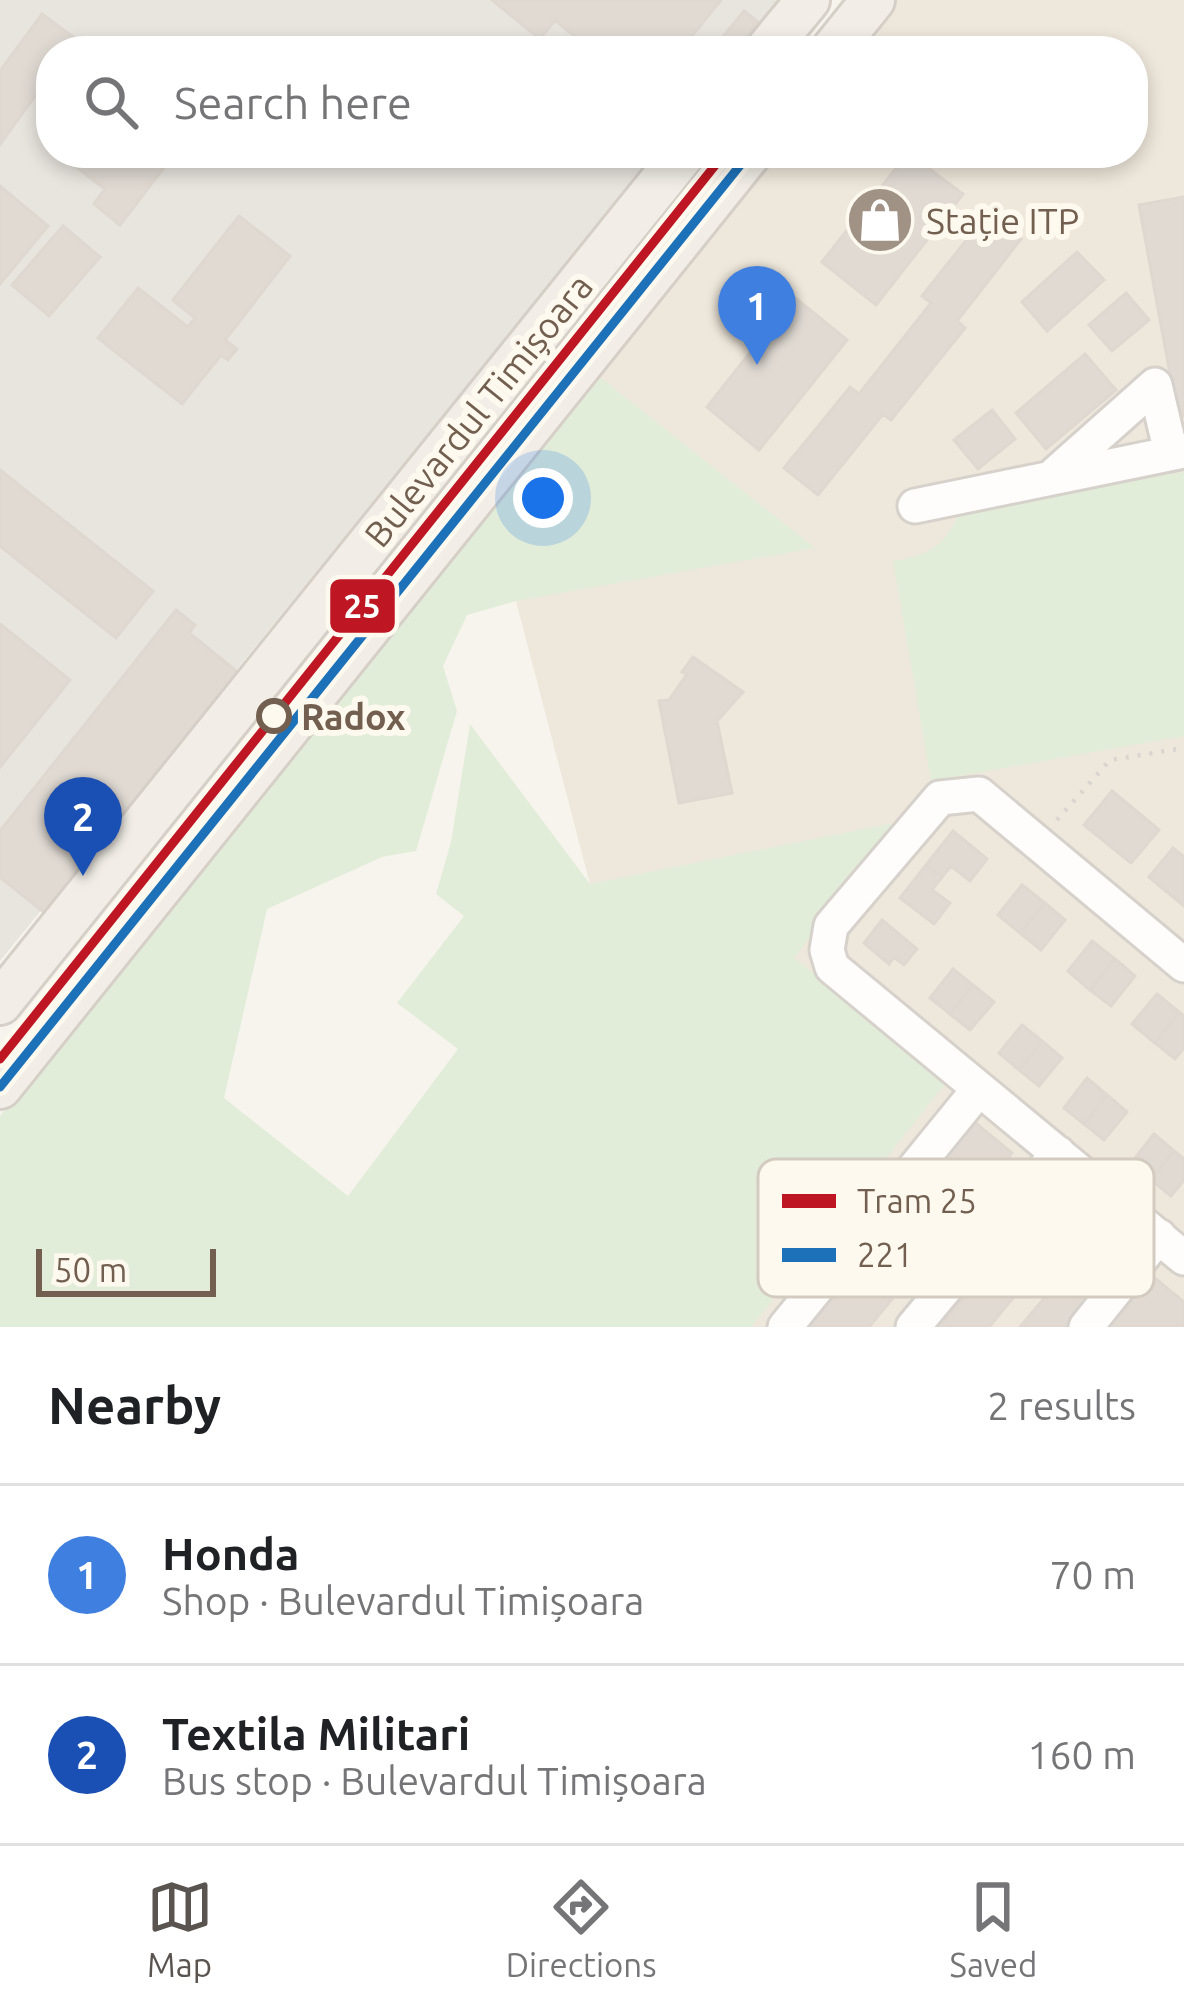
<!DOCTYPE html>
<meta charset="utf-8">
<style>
body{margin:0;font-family:Ubuntu,sans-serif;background:#f6f6f6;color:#202124}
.scale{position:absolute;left:36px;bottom:30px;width:180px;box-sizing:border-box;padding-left:12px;border:6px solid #725f4f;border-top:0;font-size:33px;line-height:42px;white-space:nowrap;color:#725f4f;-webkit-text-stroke:9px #fdf9ef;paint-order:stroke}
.you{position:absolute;left:543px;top:498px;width:42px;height:42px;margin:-30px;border:9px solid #fff;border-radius:50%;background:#1a73e8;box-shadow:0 0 0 18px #1a73e833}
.badge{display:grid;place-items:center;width:78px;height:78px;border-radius:50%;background:#5a5450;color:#fff;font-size:39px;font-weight:700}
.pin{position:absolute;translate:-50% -99px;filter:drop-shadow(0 3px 6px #0008)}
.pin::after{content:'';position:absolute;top:63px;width:42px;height:36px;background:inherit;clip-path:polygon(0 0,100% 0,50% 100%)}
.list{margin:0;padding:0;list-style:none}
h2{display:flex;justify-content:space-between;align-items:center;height:156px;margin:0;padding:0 48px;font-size:51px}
h2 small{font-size:39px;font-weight:400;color:#757577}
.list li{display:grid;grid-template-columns:78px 1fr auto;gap:36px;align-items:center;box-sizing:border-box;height:180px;padding:0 48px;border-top:3px solid #e0e0e0}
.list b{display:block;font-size:45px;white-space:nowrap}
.list p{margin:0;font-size:39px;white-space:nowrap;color:#757577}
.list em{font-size:39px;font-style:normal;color:#757577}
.icon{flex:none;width:66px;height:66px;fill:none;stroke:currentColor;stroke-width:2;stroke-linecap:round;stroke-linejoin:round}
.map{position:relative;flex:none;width:1184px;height:1327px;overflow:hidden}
.search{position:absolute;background:#fff;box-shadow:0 6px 18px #0003;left:36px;right:36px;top:36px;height:132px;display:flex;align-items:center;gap:30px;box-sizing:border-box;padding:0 42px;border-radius:48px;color:#757577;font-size:45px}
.sheet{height:516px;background:#fff}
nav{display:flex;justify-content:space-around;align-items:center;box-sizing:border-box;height:168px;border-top:3px solid #e0e0e0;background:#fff;font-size:33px;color:#757577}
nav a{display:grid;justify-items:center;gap:6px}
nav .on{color:#5a5450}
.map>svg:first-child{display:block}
</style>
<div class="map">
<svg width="1184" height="1327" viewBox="0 0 1184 1327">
<rect width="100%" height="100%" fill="#f6f4ed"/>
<path fill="#eee7db" d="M896 0H1184V1327H327L590 884 516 601 449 550 772 153H1133V51H855Z"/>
<path fill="#e8e4de" d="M0 0H780L739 51H51V153H656L0 961Z"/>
<path fill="#e2edd9" d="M591 370 815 548 516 601 467 615 443 666 457 711 416 851 382 857 267 909 224 1098 348 1196 458 1049 397 1003 464 916 436 894 451 842 470 724 590 884 899 822 794 958 950 1078 751 1327H0V1116Z
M1184 472V736L931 781 893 561C930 555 946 545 961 509Z"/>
<path fill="#e0dad3" stroke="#dfd8d0" stroke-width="3" d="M492 0H721L680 51H664L648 38 637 51H592L555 20 540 39Z
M744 11 758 22 735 51H711Z
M42 14 76 39 68 51H51V74L1 143 0 71Z
M58 153H175L120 225 94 204 105 189Z
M908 153 963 194 876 305 822 262Z
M0 186 48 226 0 284Z
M1184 197V416L1178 417 1139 205Z
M987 214 1021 239 957 321 965 328 891 420 883 414 818 495 784 468 850 387 859 394 931 303 922 296Z
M239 216 290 256 225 340 237 349 228 360 221 355 182 404 98 338 138 288 188 327 195 318 173 300Z
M63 226 100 257 49 316 12 285Z
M1077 252 1104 280 1047 331 1022 302Z
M1126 293 1149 320 1112 351 1089 325Z
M794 297 847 340 759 450 707 407Z
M1085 354 1116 390 1046 449 1016 413Z
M992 410 1015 439 978 469 954 440Z
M0 470 153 591 116 638 0 546Z
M176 610 195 625 189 633 239 673 46 914 0 877V831Z
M0 624 70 680 0 767Z
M693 657 743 692 717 721 732 793 679 803 659 701 669 700 687 674 682 672Z
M1112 791 1159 830 1131 863 1084 825Z
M953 831 987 859 970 881 951 866 942 877 926 865Z
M1173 848 1184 857V906L1149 877Z
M926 865 942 877 932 890 950 903 934 924 900 898Z
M1022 885 1045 903 1020 933 998 915Z
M1045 903 1065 920 1041 950 1020 933Z
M882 920 917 949 904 965 894 957 889 964 864 943Z
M1092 941 1115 959 1090 990 1068 971Z
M1115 959 1135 976 1111 1006 1090 990Z
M953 969 973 985 950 1014 930 998Z
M973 985 994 1002 970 1030 950 1014Z
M1157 994 1179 1012 1155 1043 1132 1024Z
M1179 1012 1184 1016V1048L1175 1059 1155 1043Z
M1022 1025 1042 1041 1019 1070 999 1053Z
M1042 1041 1062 1058 1039 1086 1019 1070Z
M1087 1078 1107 1095 1084 1124 1064 1108Z
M1107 1095 1127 1112 1104 1140 1084 1124Z
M967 1116 1012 1153 869 1327H794Z
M1154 1134 1174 1151 1151 1180 1131 1163Z
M1174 1151 1184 1159V1180L1171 1196 1151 1180Z
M1054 1187 1084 1212 989 1327H940Z
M1107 1223 1138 1248 1073 1327H1020Z
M1152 1276 1184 1302V1327H1109Z"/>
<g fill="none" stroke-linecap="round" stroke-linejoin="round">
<defs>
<path id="minor" d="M1056 473 1155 385 1171 453
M915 506 1184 451
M1184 965 979 794 940 798 831 926 827 950 832 967 1184 1258
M785 1327 979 1089
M913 1327 1058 1153
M1086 1327 1159 1236"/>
<path id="major" d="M766 51 808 0
M832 51 873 0
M0 1003 684 153
M0 1087 750 153"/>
</defs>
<use href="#minor" stroke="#d6d1cb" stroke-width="39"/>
<use href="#major" stroke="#d5cfc8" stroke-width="48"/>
<path stroke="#d9d4d0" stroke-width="4.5" stroke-dasharray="3 9" stroke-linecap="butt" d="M1057 820 1110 760 1184 748"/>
<use href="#minor" stroke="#fefdfc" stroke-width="33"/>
<use href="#major" stroke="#f2eee7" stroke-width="42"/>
<defs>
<path id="bus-1" d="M0 1087 750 153"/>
</defs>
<use href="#bus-1" stroke="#fdf9ef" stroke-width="18"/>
<use href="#bus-1" stroke="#1d71b8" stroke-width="9"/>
<defs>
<path id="tram-1" d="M0 1059 725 153"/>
</defs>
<use href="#tram-1" stroke="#fdf9ef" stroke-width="18"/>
<use href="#tram-1" stroke="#be1622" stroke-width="9"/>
</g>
<defs>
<symbol id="shop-disc" viewBox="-11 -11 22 22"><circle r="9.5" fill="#a09386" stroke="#fdf9ef"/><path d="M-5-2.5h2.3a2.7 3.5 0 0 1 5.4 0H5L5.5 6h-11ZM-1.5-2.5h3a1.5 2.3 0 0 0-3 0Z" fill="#fff"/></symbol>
</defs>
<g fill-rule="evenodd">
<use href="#shop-disc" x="842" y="182" width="76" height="76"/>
</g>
<circle fill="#fdf9ef" stroke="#725f4f" stroke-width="6" cx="274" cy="716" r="15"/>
<g text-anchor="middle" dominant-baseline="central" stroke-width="12" stroke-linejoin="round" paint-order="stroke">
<g font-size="36" fill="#725f4f" stroke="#fdf9ef" text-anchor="start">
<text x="926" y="220">Stație ITP</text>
</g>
<g font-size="36" fill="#725f4f" stroke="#fdf9ef">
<text transform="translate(478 410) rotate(-51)">Bulevardul Timișoara</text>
</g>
<g font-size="36" font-weight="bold" fill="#725f4f" stroke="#fdf9ef" text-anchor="start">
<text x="301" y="716">Radox</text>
</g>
</g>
<rect x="758" y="1159" width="396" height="138" rx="18" fill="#fdf9ef" stroke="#d3cbbf" stroke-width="3"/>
<rect x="782" y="1194" width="54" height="14" fill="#be1622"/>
<rect x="782" y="1248" width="54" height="14" fill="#1d71b8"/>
<g font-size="33" fill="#725f4f">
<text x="857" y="1213">Tram 25</text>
<text x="857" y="1267">221</text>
</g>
<rect stroke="#fdf9ef" stroke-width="4.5" x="328" y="577" width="69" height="58" rx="12" fill="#be1622"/>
<g font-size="33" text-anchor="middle" font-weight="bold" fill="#fff">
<text x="362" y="618">25</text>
</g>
</svg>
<div class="scale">50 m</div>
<div class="you"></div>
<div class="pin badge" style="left:757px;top:365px;background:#3f7fe0">1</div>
<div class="pin badge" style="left:83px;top:876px;background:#1a4fb4">2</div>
<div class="search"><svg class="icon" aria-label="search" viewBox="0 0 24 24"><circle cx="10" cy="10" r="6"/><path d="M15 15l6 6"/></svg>Search here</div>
</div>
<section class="sheet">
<h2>Nearby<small>2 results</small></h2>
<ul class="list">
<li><span class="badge" style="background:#3f7fe0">1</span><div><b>Honda</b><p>Shop · Bulevardul Timișoara</p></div><em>70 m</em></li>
<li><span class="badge" style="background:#1a4fb4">2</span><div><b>Textila Militari</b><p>Bus stop · Bulevardul Timișoara</p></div><em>160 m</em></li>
</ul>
</section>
<nav>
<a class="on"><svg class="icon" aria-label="map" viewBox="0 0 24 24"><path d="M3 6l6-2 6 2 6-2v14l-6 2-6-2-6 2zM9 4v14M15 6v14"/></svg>Map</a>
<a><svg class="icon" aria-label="directions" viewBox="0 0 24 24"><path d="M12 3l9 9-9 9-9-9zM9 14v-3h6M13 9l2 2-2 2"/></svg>Directions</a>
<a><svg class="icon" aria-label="saved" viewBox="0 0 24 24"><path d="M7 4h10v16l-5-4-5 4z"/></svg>Saved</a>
</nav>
